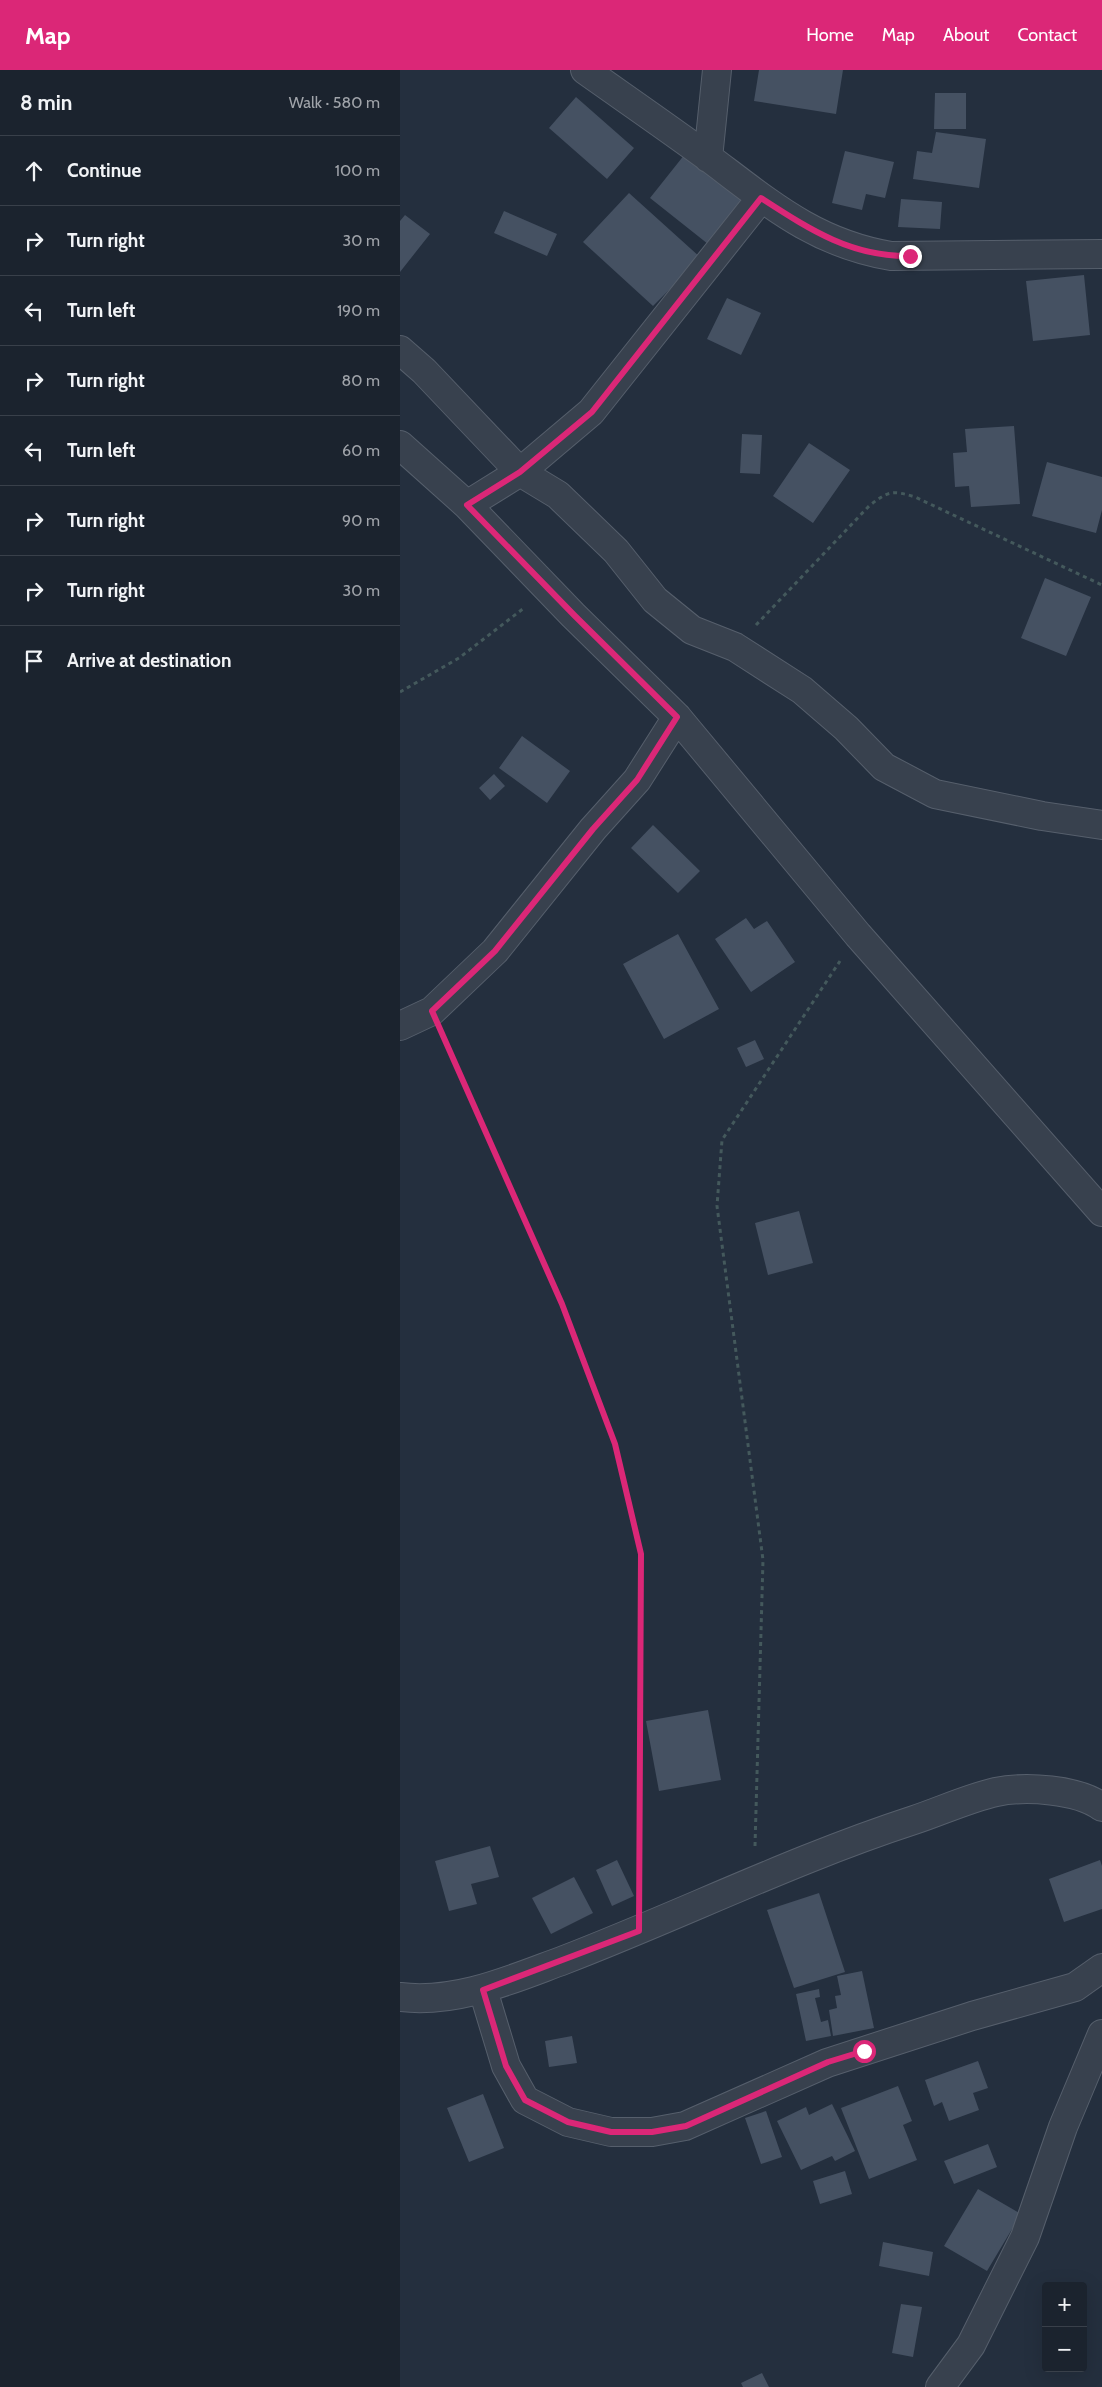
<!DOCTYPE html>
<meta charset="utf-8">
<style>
body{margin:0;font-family:Cabin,sans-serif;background:#242b36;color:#f1f3f6}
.controls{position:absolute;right:15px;bottom:15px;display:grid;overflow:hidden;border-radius:5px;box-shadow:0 5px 20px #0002}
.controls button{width:45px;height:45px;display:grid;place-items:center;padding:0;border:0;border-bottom:1px solid #39404a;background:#1b232e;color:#f1f3f6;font:25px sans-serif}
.stop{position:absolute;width:15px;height:15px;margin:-11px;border:4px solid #db2777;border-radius:50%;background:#fff}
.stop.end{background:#db2777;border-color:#fff;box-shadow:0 1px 5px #0008}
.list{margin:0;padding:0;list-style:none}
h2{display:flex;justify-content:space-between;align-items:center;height:65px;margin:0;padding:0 20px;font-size:21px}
h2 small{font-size:16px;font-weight:400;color:#a0a4aa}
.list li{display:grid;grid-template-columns:32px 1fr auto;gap:15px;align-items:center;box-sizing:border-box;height:70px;padding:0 20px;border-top:1px solid #39404a}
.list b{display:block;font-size:19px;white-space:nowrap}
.list em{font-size:16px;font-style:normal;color:#a0a4aa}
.icon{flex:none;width:28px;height:28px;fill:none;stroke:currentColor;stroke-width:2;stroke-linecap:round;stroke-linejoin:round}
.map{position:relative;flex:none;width:702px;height:2317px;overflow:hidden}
header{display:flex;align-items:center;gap:30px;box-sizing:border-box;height:70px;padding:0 25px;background:#db2777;color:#fff}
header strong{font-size:24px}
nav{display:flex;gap:28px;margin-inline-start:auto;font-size:18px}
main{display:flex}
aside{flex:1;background:#1b232e}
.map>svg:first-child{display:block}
</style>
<header>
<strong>Map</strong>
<nav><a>Home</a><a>Map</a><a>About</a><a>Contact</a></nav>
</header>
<main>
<aside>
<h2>8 min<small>Walk · 580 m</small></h2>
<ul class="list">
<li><svg class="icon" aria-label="ahead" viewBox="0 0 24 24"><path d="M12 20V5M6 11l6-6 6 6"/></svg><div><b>Continue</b></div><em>100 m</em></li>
<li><svg class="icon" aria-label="right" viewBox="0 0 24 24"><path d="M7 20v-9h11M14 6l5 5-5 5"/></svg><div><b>Turn right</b></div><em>30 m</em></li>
<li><svg class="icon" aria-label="left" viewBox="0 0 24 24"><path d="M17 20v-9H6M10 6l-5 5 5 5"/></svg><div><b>Turn left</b></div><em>190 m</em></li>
<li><svg class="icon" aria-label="right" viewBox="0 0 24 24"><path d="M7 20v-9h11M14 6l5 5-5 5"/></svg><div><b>Turn right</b></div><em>80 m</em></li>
<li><svg class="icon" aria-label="left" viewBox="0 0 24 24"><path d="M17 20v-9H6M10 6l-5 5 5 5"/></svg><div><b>Turn left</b></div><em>60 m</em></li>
<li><svg class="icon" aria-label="right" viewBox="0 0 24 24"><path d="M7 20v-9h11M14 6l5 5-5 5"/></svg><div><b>Turn right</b></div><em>90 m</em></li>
<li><svg class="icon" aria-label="right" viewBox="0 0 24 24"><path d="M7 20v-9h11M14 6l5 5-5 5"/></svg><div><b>Turn right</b></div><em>30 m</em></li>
<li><svg class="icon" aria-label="arrive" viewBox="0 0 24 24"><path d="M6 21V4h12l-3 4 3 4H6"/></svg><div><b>Arrive at destination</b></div></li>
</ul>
</aside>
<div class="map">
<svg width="702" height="2317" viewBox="0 0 702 2317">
<rect width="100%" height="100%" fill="#242f3e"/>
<path fill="#455162" d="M359 0H443L436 44 354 31Z
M535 23H566V59H534Z
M176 27 234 78 207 109 149 58Z
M536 62 586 69 579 118 513 109 517 81 532 83Z
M445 81 494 92 485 128 466 124 462 140 432 133Z
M285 84 343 129 308 174 250 128Z
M229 123 301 188 253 236 183 172Z
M501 129 542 132 540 159 498 157Z
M104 141 157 164 147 186 94 163Z
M5 145 30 164 0 202V151Z
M684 205 690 265 633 271 626 211Z
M327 228 361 243 341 285 307 269Z
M614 356 620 434 571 437 569 416 555 417 553 383 567 382 565 359Z
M342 364 362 365 360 404 340 403Z
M409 373 450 400 413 453 373 426Z
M647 392 702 407V440L696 463 632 446Z
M645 508 691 527 666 586 621 568Z
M122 666 170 701 147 733 99 698Z
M94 704 105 716 90 730 79 718Z
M253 755 300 801 278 823 231 778Z
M346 848 354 859 367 851 395 892 351 922 315 869Z
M278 864 319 939 264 969 223 894Z
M355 970 364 989 346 997 337 978Z
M399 1141 413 1193 368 1205 355 1153Z
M308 1640 321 1710 259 1721 246 1651Z
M90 1776 99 1807 71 1814 77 1834 49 1841 35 1791Z
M217 1790 234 1826 212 1836 196 1800Z
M700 1790 702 1796V1839L664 1852 649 1809Z
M174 1807 193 1843 151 1864 132 1828Z
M419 1823 445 1902 394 1918 367 1840Z
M462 1901 474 1958 433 1966 429 1940 437 1938 435 1926 441 1925 437 1906Z
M419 1919 420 1927 415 1928 421 1952 428 1950 431 1966 406 1971 396 1924Z
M172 1966 177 1993 149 1997 145 1971Z
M578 1991 588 2018 573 2023 579 2040 549 2051 542 2032 534 2036 525 2010Z
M498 2016 512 2051 503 2055 517 2090 469 2109 441 2038Z
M83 2024 104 2078 69 2092 47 2038Z
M432 2034 455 2081 435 2091 432 2086 401 2100 377 2051 406 2037 409 2045Z
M366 2041 382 2087 361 2094 345 2048Z
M588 2074 597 2097 554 2114 544 2091Z
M445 2101 452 2124 420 2134 413 2111Z
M578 2119 621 2144 587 2201 544 2176Z
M483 2172 533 2182 529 2206 479 2196Z
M501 2234 522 2237 513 2287 492 2283Z
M362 2303 369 2317H343L341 2313Z"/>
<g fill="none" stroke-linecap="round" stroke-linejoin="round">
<defs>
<path id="minor" d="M185 0C226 29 268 58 309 88 369 133 414 173 491 186L702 184
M308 88 317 0
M0 280 24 301 120 402 158 425 216 481 255 530 292 560 335 577 402 620 446 658 484 697 535 724 642 746 702 755
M0 375 67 435 173 545 277 647 458 865 702 1142
M67 435 120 402 191 342 361 128
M0 956 32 941 95 881 193 759 237 710 277 647
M83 1920 106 1996 125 2030 168 2052 211 2062H252L285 2056 427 1993 572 1946 675 1917 702 1898
M0 1927C57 1934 112 1909 164 1890 281 1845 394 1789 514 1750 541 1741 569 1728 596 1722 625 1716 678 1719 702 1737
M540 2317 571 2275 625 2167 663 2057 702 1964"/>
</defs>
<use href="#minor" stroke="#565f6c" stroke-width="30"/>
<path stroke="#44595c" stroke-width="3" stroke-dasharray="4 4" stroke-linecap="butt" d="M356 555 470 435C489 421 492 420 515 427L702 515
M0 622 59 588 124 538
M45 970 161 1234 215 1373 241 1484 239 1826
M355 1776 363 1490 317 1136 322 1070 440 891"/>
<use href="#minor" stroke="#38414e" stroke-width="28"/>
</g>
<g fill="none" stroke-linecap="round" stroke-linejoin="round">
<path stroke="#db2777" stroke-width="6" d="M464 1981 428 1992 286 2056 252 2062H211L168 2052 125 2030 106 1996 83 1920 239 1861 241 1484 215 1374 162 1234 32 941 95 881 193 759 237 710 277 647 174 545 67 435 120 402 192 342 361 128C409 159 451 187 510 186"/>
</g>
</svg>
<div class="controls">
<button>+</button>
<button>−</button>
</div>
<div class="stop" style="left:464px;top:1981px"></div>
<div class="stop end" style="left:510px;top:186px"></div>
</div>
</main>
